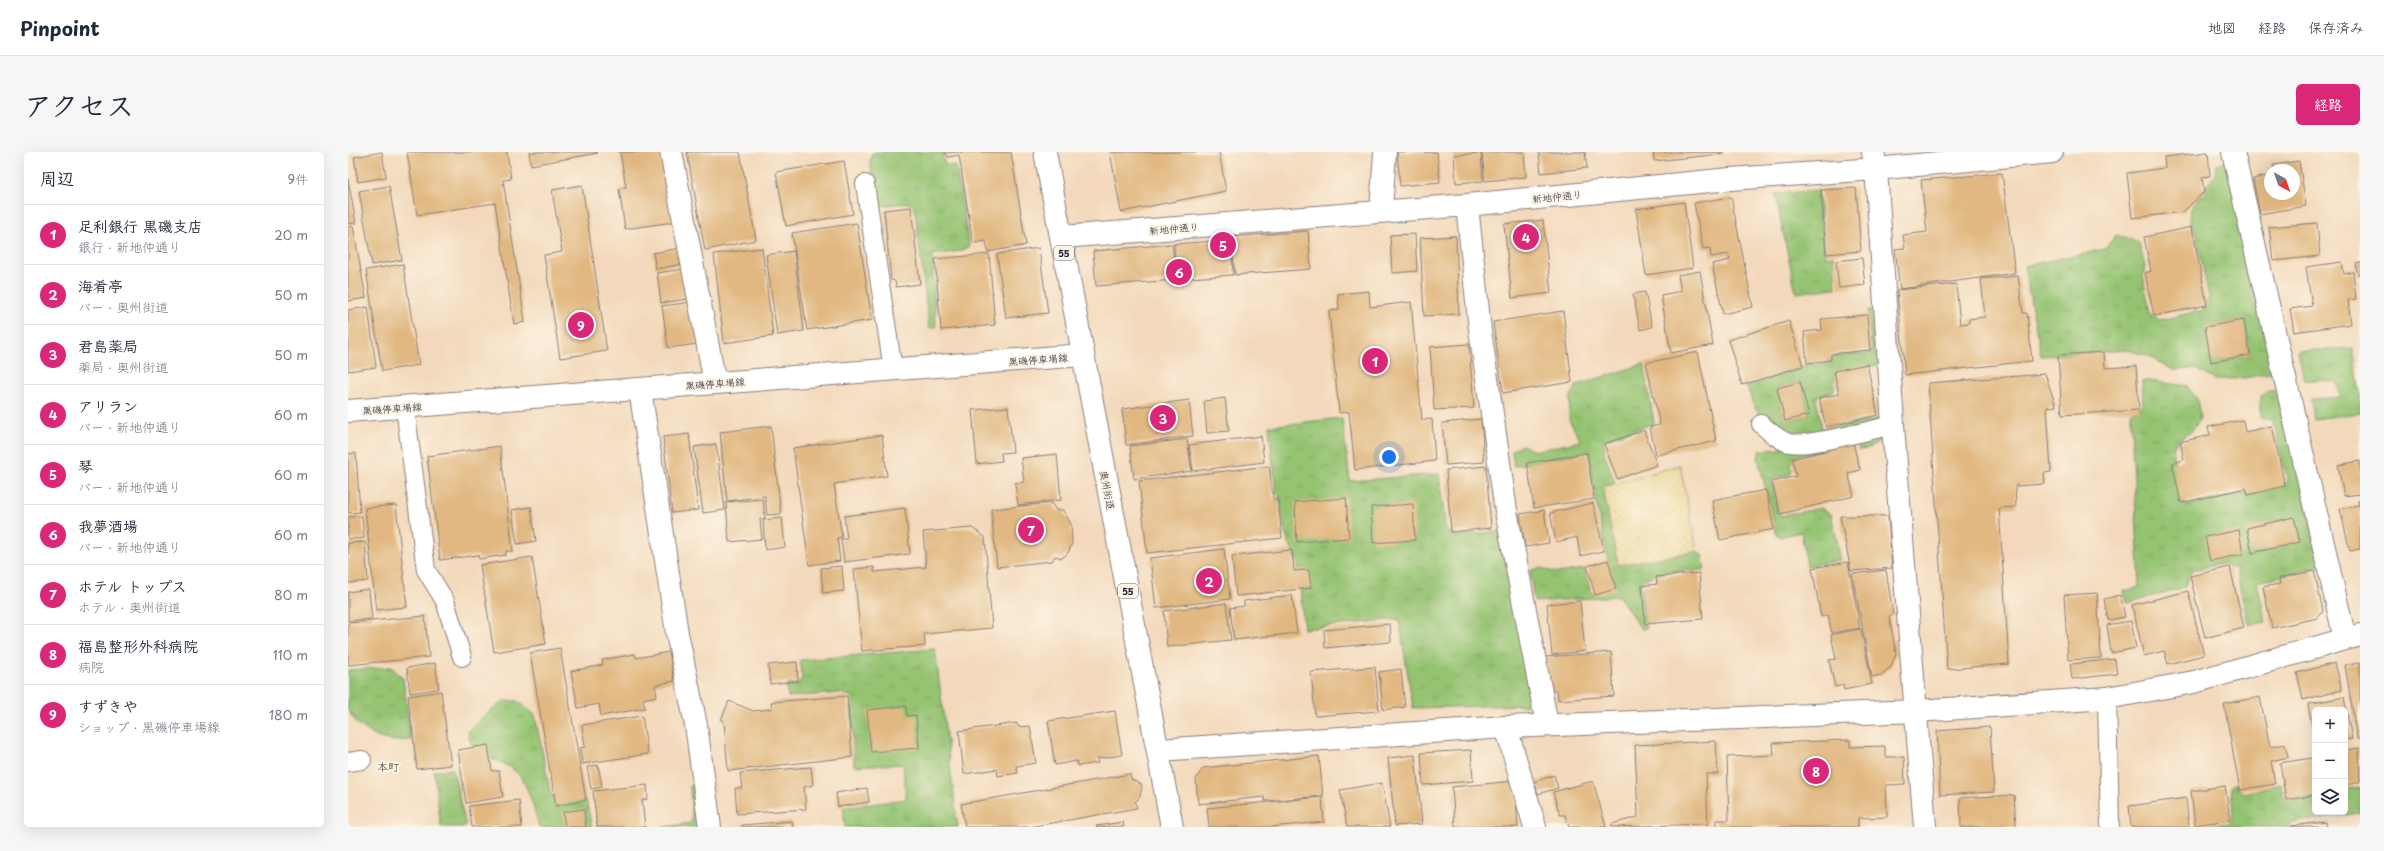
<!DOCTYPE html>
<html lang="ja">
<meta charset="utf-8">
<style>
body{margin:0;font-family:"Playpen Sans","Klee One",sans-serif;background:#f6f6f7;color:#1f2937}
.controls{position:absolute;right:12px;bottom:12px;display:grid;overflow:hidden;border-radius:6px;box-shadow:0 4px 16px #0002}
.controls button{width:36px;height:36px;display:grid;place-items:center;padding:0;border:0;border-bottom:1px solid #e0e1e3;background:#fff;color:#1f2937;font:20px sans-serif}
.compass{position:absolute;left:1916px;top:12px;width:36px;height:36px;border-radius:50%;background:#fff;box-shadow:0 4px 16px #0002;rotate:140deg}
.you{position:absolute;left:1041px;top:305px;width:14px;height:14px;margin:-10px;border:3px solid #fff;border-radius:50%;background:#1a73e8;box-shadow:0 0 0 6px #1a73e833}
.badge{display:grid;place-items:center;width:26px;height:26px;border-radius:50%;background:#db2777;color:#fff;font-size:13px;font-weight:700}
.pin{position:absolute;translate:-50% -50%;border:2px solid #fff;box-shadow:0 1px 4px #0006}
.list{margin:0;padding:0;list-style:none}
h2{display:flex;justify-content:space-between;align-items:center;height:52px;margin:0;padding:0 16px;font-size:17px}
h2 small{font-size:13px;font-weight:400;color:#747a83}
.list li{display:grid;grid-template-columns:26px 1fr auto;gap:12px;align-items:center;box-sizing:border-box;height:60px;padding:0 16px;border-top:1px solid #e0e1e3}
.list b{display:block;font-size:15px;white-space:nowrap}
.list p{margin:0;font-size:13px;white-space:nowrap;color:#747a83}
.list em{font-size:13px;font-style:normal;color:#747a83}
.icon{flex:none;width:22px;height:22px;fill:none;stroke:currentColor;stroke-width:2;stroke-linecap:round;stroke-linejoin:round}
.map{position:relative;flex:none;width:2012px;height:675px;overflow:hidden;border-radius:6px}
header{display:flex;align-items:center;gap:24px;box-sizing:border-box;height:56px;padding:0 20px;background:#fff;border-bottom:1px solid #e0e1e3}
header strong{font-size:19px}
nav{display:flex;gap:22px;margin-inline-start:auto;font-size:14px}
.intro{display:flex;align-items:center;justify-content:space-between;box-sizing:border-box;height:96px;padding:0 24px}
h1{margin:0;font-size:28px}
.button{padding:10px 18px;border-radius:6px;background:#db2777;color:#fff;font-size:14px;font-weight:700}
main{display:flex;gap:24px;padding:0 24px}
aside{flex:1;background:#fff;border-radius:6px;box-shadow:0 4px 16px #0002}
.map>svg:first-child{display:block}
</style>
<header>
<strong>Pinpoint</strong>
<nav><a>地図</a><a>経路</a><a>保存済み</a></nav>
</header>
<div class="intro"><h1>アクセス</h1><a class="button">経路</a></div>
<main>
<aside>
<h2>周辺<small>9件</small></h2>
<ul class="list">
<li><span class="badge">1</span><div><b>足利銀行 黒磯支店</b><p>銀行 · 新地仲通り</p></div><em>20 m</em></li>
<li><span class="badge">2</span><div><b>海肴亭</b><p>バー · 奥州街道</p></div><em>50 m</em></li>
<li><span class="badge">3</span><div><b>君島薬局</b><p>薬局 · 奥州街道</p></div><em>50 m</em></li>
<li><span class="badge">4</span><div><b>アリラン</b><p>バー · 新地仲通り</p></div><em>60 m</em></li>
<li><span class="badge">5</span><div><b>琴</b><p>バー · 新地仲通り</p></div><em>60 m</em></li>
<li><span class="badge">6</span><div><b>我夢酒場</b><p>バー · 新地仲通り</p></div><em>60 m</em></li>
<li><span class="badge">7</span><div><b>ホテル トップス</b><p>ホテル · 奥州街道</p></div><em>80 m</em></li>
<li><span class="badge">8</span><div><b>福島整形外科病院</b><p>病院</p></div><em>110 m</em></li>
<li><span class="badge">9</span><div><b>すずきや</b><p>ショップ · 黒磯停車場線</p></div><em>180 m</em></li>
</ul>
</aside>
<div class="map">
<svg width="2012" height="675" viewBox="0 0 2012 675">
<defs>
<pattern id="grass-tufts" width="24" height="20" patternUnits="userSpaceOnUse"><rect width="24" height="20" fill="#94c371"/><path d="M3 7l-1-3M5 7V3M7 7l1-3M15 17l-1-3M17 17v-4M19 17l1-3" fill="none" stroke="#7fa763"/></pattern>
<pattern id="sand-dots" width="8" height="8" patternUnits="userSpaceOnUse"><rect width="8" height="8" fill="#eeda9e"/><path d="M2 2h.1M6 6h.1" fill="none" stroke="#ccbb89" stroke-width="1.8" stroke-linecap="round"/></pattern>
</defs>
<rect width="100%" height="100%" fill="#fcf5e5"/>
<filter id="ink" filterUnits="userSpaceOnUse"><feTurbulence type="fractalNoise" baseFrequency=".025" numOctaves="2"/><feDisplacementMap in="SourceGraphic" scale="8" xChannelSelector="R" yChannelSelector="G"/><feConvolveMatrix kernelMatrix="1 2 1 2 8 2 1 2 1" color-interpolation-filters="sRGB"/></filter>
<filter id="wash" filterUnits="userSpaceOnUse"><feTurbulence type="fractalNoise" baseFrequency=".012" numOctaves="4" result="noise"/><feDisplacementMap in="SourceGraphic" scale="16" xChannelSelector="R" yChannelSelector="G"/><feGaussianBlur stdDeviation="0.9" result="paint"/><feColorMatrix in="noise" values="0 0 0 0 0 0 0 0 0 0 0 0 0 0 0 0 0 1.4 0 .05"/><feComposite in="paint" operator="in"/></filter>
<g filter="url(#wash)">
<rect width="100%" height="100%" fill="#f3d9bb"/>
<path fill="url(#grass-tufts)" stroke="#5b7256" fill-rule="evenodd" d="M527 0H594L597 13 608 14 621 94 613 99 584 103 588 175 581 176 567 58 562 51 529 54 522 10 524 2Z
M1880 10 1925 220 1897 226 1867 228 1849 217 1825 218 1801 204 1779 198 1693 204 1676 114 1757 97 1768 83 1791 90 1797 114 1795 124 1802 162 1812 168 1856 158 1861 146 1848 82 1842 68 1843 57 1867 22 1868 12ZM1896 168 1902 203 1863 210 1857 175Z
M1470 38 1477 104H1486L1488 136 1448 141 1427 42Z
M1520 159H1527L1531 213 1487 219 1486 239 1468 245 1474 277 1534 266 1537 286 1518 297 1511 298 1509 291 1450 303 1442 312 1444 318 1442 322 1423 328 1433 364 1473 356 1483 362 1493 408 1459 414 1453 380 1432 385 1429 383 1410 306 1412 298 1435 297 1407 256 1399 235 1457 213 1477 212 1487 204 1524 201ZM1452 230 1461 263 1437 269 1429 236Z
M2005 196 2012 242V261L1966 267 1963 247 1993 245 1988 229 1956 228 1950 199Z
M1296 212 1306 271 1256 288V300L1267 331 1255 335 1270 413 1349 399 1354 403 1357 418C1339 420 1304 416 1292 432L1298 476 1293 477 1271 444 1186 450 1182 418 1193 416 1209 421 1236 417 1244 441 1266 436 1248 351 1241 299 1166 314 1164 298 1175 293 1186 299 1233 289 1221 268 1222 246 1229 233Z
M1794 228 1839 234 1849 247 1852 267 1844 279 1826 292 1825 304 1837 354 1940 331 1925 269 1913 265V244L1921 239H1933L1972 414 1909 430 1918 470 1900 473 1888 417 1875 412 1843 418 1837 435 1779 451 1776 439 1792 435 1783 272V261L1795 253Z
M994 266 1002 329 1091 322 1098 379 1109 384 1153 379 1186 543 1182 553 1065 556 1051 467 956 477 950 414 937 381 931 344 928 341 921 274Z
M587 497 610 675H497L495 656 558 647 555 612 506 614 503 544 492 541 440 545 438 533 450 532 454 526 452 508Z
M43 515 55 526 63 588 45 589 28 585 10 572 0 559V518Z
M156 549H169L187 563 203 644 238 648 244 675H191C187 660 180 631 169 621 151 603 124 611 120 580L132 567Z
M105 617 118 675H93L86 619Z
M1889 631 1890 637 1895 641 1933 632 1935 646 1939 649 1967 645V660H1997V637L2012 635V661L1942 671 1940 675H1863V673L1882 671 1885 662 1883 634Z
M342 634H351L357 675H314L344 671Z"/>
<path fill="url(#sand-dots)" stroke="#887e6c" d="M1332 313 1349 399 1270 413 1255 335Z"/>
<g id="blocks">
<path fill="#e1b881" d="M34 0 38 25 10 30 6 5Z
M59 0H159L163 27 155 28 177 170 166 172 147 51 69 63Z
M181 0H249L250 1 183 13Z
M272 0H314L325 70 277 77 271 37 278 35Z
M339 0H392L408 88 357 98Z
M596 0H663L678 93 640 100 638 89 625 91 611 3 600 5Z
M762 0H871L878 39 773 60Z
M1049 0H1089L1092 30 1052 34Z
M1134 0H1176L1178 25 1137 29Z
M1191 0H1237L1239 16 1193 21Z
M1305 0H1375V2L1306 9Z
M1860 0 1862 24 1854 25 1856 40 1835 60 1784 66 1779 21 1817 16 1816 5Z
M1133 1 1135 29 1108 31 1106 3Z
M496 9 505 62 438 74 428 20Z
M1951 9 1958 54 1912 62 1905 27 1922 23V42H1946V18H1926L1925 13Z
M1654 21 1667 121 1552 137 1547 97 1557 96 1555 83 1579 80 1573 28Z
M0 27 8 71 0 72Z
M234 33 259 199 212 206 196 103 214 100 204 38Z
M41 34 54 108 24 113 11 39Z
M1508 36 1513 99 1478 102 1473 38Z
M1383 45 1405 155 1375 162 1364 112 1382 108 1380 102 1363 105 1362 96 1355 97 1346 51Z
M1336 50 1345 116 1298 123 1288 57Z
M563 55 572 132 548 135 547 129 543 128 536 58Z
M1195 68 1203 141 1164 146 1156 72Z
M509 71 524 168 459 178 444 81Z
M1969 71 1972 104 1925 109 1921 75Z
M5 74 18 146 0 149V75Z
M1844 75 1859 153 1806 164 1797 121 1803 119 1796 85Z
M960 79 963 117 887 123 883 85Z
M1067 82 1069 119 1044 121 1042 83Z
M1108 84 1111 162 1076 164 1072 86Z
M883 88 885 123 828 127 826 92Z
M824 92 827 128 748 134 745 99Z
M333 96 335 112 308 117 305 101Z
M414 96 425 184 376 191 366 102Z
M691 96 700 161 658 166 649 102Z
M446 99 456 179 429 183 418 103Z
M641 102 647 173 593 178 587 107Z
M1514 106 1517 133 1491 136 1488 109Z
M1994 110 1996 122 2005 120 2008 147 2000 148 2003 172 1946 180 1942 157 1964 154 1958 115Z
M2012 110V122L2010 123 2008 111Z
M55 112 71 213 34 219 18 118Z
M336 117 340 147 313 151 309 121Z
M1352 119 1365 193 1323 201 1313 143 1333 139 1330 123Z
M1670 124 1675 161H1679L1684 209 1557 223 1549 138 1608 132 1612 172 1621 171V167L1637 165 1633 127Z
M1021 139 1022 155 1063 150 1074 268 1084 267 1087 309 1007 318 1001 260 991 261 981 159 991 158 990 142Z
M1297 140 1304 175 1292 178 1285 142Z
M344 150 350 192 320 196 314 154Z
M20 155 28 215 0 219V158Z
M1215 159 1224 230 1155 241 1145 170Z
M1519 163 1522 198 1483 202V208L1459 211 1456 180 1474 178 1473 167Z
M1896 168 1902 203 1863 210 1857 175Z
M1441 169 1455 214 1394 233 1380 188Z
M1121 192 1126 256 1086 258 1082 195Z
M1350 200 1368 289 1308 303 1302 275 1312 273 1298 211Z
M1756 200 1757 216 1788 214 1791 258 1714 263 1710 203Z
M1519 212 1530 263 1478 275 1471 246 1491 242 1486 219Z
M1697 222 1708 254 1699 255 1703 320 1696 321 1697 332 1667 334 1668 355 1651 356 1661 512 1599 517 1580 231Z
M1452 230 1461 263 1437 269 1429 236Z
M877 246 881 279 859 281 856 249Z
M841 248 845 284 778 293 774 257Z
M660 255 665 300 653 301 654 309 629 312 624 258Z
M1133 267 1136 310 1098 313 1094 271Z
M1895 268 1897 280 1924 274 1937 334 1900 343 1898 336 1833 351 1824 311 1836 308 1832 290 1862 283 1860 275Z
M423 274 433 362 419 363 417 344 379 349 372 280Z
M1296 278 1309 313 1269 327 1256 292Z
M341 282 350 358 324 361 315 285Z
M534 283 539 324 486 332 494 385 489 386 492 409 461 413 445 296Z
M913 284 916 310 845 319 841 293Z
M839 287 844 319 786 327 782 294Z
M1504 287 1512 318 1500 321 1506 344 1432 362 1424 330 1448 324 1444 307 1480 298 1479 294Z
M368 292 377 358 355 361 346 295Z
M152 294 165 399H158V403L131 407 130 403 92 408 79 304Z
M8 301 12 360 0 361V302Z
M1239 301 1246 347 1186 356 1179 311Z
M709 302 713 348 670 353 667 331 676 330 673 306Z
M2012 309V342L1996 344 1990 313Z
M921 314 925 347H930L934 386 799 401 791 329Z
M1138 314 1143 376 1103 380 1098 318Z
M1418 338 1426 377 1372 388 1364 348Z
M998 346 1001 386 949 390 947 350Z
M415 347 417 367H412L414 387 381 390 378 350Z
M2012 348V397L2002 399 1992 357 2011 353 2010 349Z
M703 351 708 358H715L723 372 724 391 720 401 714 406 707 404 704 409 649 415 643 357Z
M1245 351 1256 399 1232 404 1229 385 1208 390 1202 361Z
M1065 352 1067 388 1025 391 1023 355Z
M48 353 59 455 28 458 17 356Z
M183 355 188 389 169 392 164 358Z
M557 356 562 402 496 410 493 387H499L496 364Z
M1196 358 1201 391 1177 395 1172 362Z
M14 364 16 386 0 387V365Z
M1492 364H1540L1544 416 1503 419Z
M1946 365 1952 390 1904 401 1899 376Z
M434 366 437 395 417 398 415 368Z
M624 376 637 385 644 476 576 482 577 494 514 499 506 417 526 415V420L578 415 575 380Z
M1891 378 1895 402 1862 409 1857 385Z
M17 390 20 429 0 431V391Z
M876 397 882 447 808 456 802 406Z
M944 398 946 419 961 418 963 436 888 444 884 404Z
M184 405 198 492 146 500 132 413Z
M1260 408 1268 437 1247 443 1239 414Z
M1500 410 1512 476 1484 481 1480 463 1473 465 1464 416Z
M494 414 496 439 475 441 473 416Z
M1882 415 1896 476 1857 486 1842 424Z
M1538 418 1545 463 1541 464 1548 501 1543 515 1533 523 1524 525 1504 422Z
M1966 419 1975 459 1970 466 1924 476 1915 435 1932 432 1931 426Z
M1351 421 1355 467 1297 472 1294 434 1309 432 1308 425Z
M21 437 24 467 0 469V440Z
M1840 439 1856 503 1820 512 1816 499 1796 504 1784 453Z
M1749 441 1753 506 1720 508 1716 443Z
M944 443 949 481 886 488 882 456 896 454V449Z
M1772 443 1777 465 1760 468 1756 447Z
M1232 449 1237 499 1204 503 1199 452Z
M878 451 883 488 819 495 816 459Z
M77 464 81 505 0 513V471Z
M1783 469 1788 496 1763 501 1759 473Z
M1042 472 1043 490 977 496 976 478Z
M1513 477 1524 532 1496 538 1495 533 1487 535 1481 508 1488 507 1483 483Z
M212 496 238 648 208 654 182 501Z
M321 500 326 529 307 533 309 544 295 547 297 556 253 564 251 552 230 556 223 519 255 513 254 508 287 502 288 506Z
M1263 500 1266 544 1210 548 1209 538 1200 539 1197 505Z
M1767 507 1769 522 1724 527 1722 512Z
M449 510 450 529 422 532 420 513Z
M87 511 91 537 62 541 59 516Z
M1987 511 1994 538 1955 548 1949 521Z
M2012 511V586H2009L1997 513Z
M1027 515 1031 559 967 564 963 520Z
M1053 517 1057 555 1035 558 1031 520Z
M93 539 103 613 69 617 60 544Z
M499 544 504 605 380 619 376 569 373 568 381 549 405 559 424 557 423 550Z
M1912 545 1922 595 1937 592 1940 605 1923 609 1927 632 1892 638 1876 552Z
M1996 545 2004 587 1997 588V558H1967L1966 584 1960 552Z
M558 554 559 564 568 563 571 596 523 600 519 558Z
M767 559 774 603 749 607 750 611 730 614 729 609 707 613 700 569Z
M294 564 300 602 234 612 232 596 237 595 234 573Z
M669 571 670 575 682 574 688 611 668 614 670 621 650 624 649 617 616 622 611 579Z
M1642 575 1646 640 1592 643 1589 579Z
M1502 588V595L1537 594V605H1556L1557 632 1538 633 1539 665 1510 666V675H1368V668H1381L1379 605 1426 603 1425 591Z
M1368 589 1370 622H1358L1360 672 1264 675V672L1290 665 1287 593Z
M140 593 144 619H151L155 645 118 651 110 598Z
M2011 596 2012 630 1997 633V598Z
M1123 598 1125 629 1075 633 1073 601Z
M1067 603 1074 672 1047 674 1040 606Z
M971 604 975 644 917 649 916 645 850 652 848 627 855 616Z
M1964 606 1967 643 1938 648 1932 611Z
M250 613 254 635 243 637 239 615Z
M463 615 465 633 456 635 458 657 389 662 387 636H394L392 621Z
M782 622 783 627 794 633 792 645 787 650 789 656 681 675H617L613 652Z
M1206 623 1210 636 1190 642 1186 630Z
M1167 629 1170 675H1107L1104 635Z
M1245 629 1258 675H1221L1217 663H1212L1205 640Z
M1034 631 1042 675H999L992 638Z
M299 633 300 647 294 648 297 675H249L245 639Z
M1877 634 1882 668 1847 673 1843 639Z
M519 636 521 650 490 655 488 641Z
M1666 643 1668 675H1613L1612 646Z
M974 645 976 670 923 675H861L859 656Z
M1838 646 1841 675H1783L1781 654Z
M171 648 174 675H124L121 654Z
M236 657 238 675H217L215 660Z
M444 669 445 675H394V673Z
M775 670 776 675H749L748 674Z
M1978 670 1979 675H1943V674Z"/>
</g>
</g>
<g filter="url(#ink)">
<use href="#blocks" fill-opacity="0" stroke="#8a7e7b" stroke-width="1"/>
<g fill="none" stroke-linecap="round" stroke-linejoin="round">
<defs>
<path id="lane" d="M517 32 545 218
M57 255 78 418 97 449 114 505
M1413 272C1421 279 1430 288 1441 291 1461 295 1522 278 1545 273
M1759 546 1762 675
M0 610 14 608"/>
<path id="street" d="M323 0 367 231
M1525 0 1528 17 1546 287 1577 675
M1885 0 1997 487
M1119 53 1132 178 1158 359 1199 572
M1033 59 1037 0
M714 85 1119 53 1382 27 1528 17 1704 0
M292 237 329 481 348 573 362 675
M1158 575 1187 675"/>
<path id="secondary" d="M0 259 735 203
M810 598 1158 575 1569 559 1759 546 1846 530 2012 483"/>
<path id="primary" d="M697 0 824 675"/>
</defs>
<use href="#lane" stroke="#8a7e7b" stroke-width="20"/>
<use href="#street" stroke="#8a7e7b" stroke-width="24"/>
<use href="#secondary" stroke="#8a7e7b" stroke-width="24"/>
<use href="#primary" stroke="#8a7e7b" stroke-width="24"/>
<use href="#lane" stroke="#fff" stroke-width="18"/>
<use href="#street" stroke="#fff" stroke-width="22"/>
<use href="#secondary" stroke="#fff" stroke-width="22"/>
<use href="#primary" stroke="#fff" stroke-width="22"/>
</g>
</g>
<g text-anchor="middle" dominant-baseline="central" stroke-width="4" stroke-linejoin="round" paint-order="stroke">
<g fill="#fcf5e5" stroke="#63616e" stroke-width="1">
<rect x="706" y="94" width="20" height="14" rx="3"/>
<rect x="770" y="432" width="20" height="14" rx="3"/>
</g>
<g font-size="9" font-weight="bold" fill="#22223b">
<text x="716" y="101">55</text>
<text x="780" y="439">55</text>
</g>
<g font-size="10" fill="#22223b" stroke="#fcf5e5">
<text transform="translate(1209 44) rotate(-6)">新地仲通り</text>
<text transform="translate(826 76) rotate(-5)">新地仲通り</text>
<text transform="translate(690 207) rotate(-4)">黒磯停車場線</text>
<text transform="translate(367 231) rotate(-4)">黒磯停車場線</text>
<text transform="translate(44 256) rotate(-4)">黒磯停車場線</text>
<text transform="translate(760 338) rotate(79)">奥州街道</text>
</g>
<g font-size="11" font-weight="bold" fill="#655654" stroke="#fcf5e5">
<text x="40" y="614">本町</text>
</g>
</g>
</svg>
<div class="controls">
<button>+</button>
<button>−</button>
<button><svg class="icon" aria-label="layers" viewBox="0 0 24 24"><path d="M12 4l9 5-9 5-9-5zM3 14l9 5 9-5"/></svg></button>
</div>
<svg class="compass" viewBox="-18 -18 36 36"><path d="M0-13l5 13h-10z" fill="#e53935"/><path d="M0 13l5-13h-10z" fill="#747a83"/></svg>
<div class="you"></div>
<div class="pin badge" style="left:1027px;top:209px">1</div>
<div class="pin badge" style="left:861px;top:429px">2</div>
<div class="pin badge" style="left:815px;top:266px">3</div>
<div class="pin badge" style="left:1178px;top:85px">4</div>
<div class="pin badge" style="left:875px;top:93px">5</div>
<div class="pin badge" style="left:831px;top:120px">6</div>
<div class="pin badge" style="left:683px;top:378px">7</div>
<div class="pin badge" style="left:1468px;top:619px">8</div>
<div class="pin badge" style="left:233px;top:173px">9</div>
</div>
</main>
